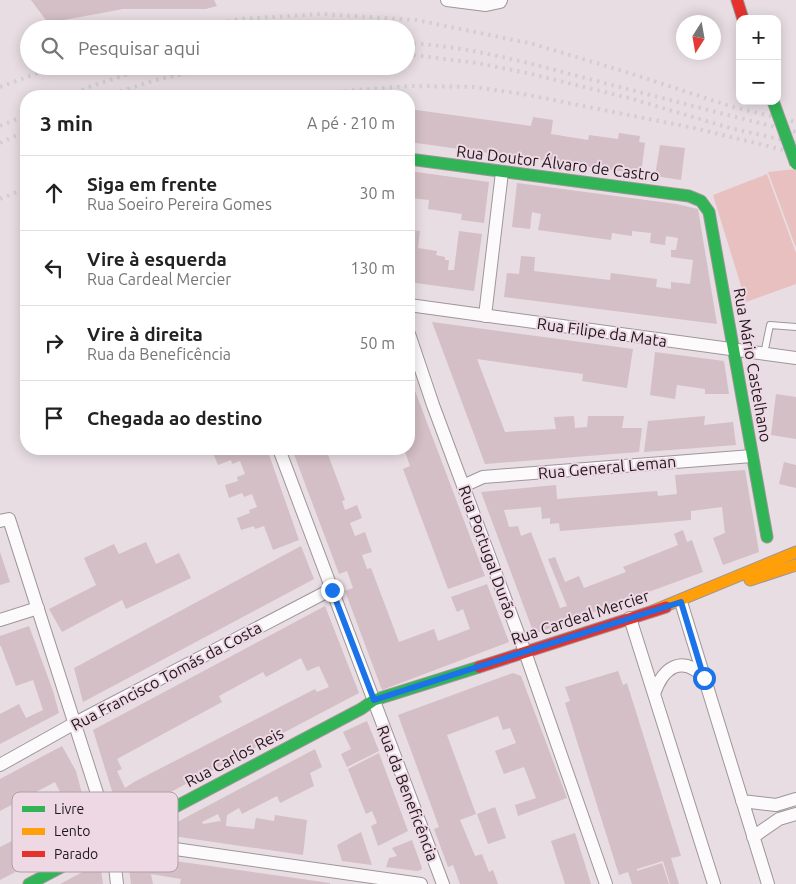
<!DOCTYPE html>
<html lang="pt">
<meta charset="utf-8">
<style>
body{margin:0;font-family:Ubuntu,sans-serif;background:#f2f2f2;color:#222}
.controls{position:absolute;right:15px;top:15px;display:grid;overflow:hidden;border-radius:10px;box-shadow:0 2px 12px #0003}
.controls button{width:45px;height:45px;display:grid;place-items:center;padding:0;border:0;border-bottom:1px solid #e0e0e0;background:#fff;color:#222;font:25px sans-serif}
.compass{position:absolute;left:676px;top:15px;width:45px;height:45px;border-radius:50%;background:#fff;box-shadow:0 2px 12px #0003;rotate:191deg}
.stop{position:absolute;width:15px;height:15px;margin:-11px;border:4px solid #1a73e8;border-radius:50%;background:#fff}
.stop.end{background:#1a73e8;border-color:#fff;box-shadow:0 1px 5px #0008}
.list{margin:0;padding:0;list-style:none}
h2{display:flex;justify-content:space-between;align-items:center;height:65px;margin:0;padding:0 20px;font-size:21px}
h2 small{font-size:16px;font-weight:400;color:#767676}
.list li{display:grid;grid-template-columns:32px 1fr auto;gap:15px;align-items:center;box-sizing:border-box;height:75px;padding:0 20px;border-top:1px solid #e0e0e0}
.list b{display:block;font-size:19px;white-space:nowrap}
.list p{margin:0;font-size:16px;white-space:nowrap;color:#767676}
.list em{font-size:16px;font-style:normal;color:#767676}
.icon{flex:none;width:28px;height:28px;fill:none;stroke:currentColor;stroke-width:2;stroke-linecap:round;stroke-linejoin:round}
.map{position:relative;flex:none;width:796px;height:884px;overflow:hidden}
.search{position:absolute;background:#fff;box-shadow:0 2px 12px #0003;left:20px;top:20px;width:395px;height:55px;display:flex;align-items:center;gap:12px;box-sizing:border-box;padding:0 18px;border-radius:28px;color:#767676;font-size:19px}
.panel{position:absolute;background:#fff;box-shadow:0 2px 12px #0003;left:20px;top:90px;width:395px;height:365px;border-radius:20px}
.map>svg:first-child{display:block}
</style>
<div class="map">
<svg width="796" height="884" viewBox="0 0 796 884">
<rect width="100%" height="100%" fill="#e8dde3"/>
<path fill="#e8c0bf" d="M796 169V248L768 172Z
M767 174 796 253V284L746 302 713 195Z"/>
<path fill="#d3bfc5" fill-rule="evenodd" d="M31 0H214L217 6 206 9H123L48 23Z
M409 109 531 126 533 117 553 120 551 134 588 140 589 135 618 139 619 133 640 136 639 142 645 143 641 174 409 142Z
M660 145 685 148 681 180 655 176Z
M409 171 489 182 484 223 461 220 462 214 428 209 429 200 411 198 409 204Z
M517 183 676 204 698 209 717 324 504 297 507 273 519 274 521 256 535 257 534 271 610 280 611 273 657 279 656 287 671 289V282L690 284 693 260 671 257V250H676L678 238 666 236 665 245 650 243 651 233 632 231V236L612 233 611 240 538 230 541 214 532 212 530 229 512 227Z
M409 230 420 231 418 248 437 251 436 255 445 257V260H449L448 270H454L459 231 482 234 474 291 409 282Z
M432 322 633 349 627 388 582 381 583 374 477 359 505 432 556 429 554 417 574 416 575 428 587 427 588 416H624L622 428H642L639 452 485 464Z
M655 352 724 361 729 394H705V389L677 385 675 399 650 395Z
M409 375 485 576 448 589 403 469 410 466 404 449 390 454 388 449H409Z
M776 394 796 397V439L771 435Z
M705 416 704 425 733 422 736 445 644 452 648 421Z
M223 449H267L299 540 273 550 264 526 255 529 254 526 241 530 237 518 250 513 249 510 257 507 252 494 244 497 242 493 229 498 225 485 238 481 237 477 245 474 240 461 232 464 231 460 218 465 213 453Z
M292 449H326L345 500 342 501 345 510 357 505 362 518 350 523 355 536 365 532 372 552 362 555 367 569 371 568 399 642 434 629 438 641 470 629 463 609 457 612 451 597 487 584 509 642 382 690 345 591 353 588 347 571 339 574Z
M784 462 796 465V488L779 484Z
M745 470 759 552 723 565 713 538 725 533 722 507 691 511V520L560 531 559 523 550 524V518L542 519 541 507 504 510 509 527 518 526 521 536 531 532 560 608 567 606 548 559 555 557 565 582 579 576 584 588 626 572 623 567 678 545 674 534 683 530 687 542 692 540 703 572 534 634 481 492 556 485 557 499 657 491 658 496 677 494 675 475Z
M146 542 156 564 179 553 191 578 126 609 122 600 62 632 49 609 96 585 84 558 114 544 119 554Z
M301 546 314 579 83 702 74 668Z
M0 552 10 582 0 585Z
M325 606 359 693 127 815 118 810 93 730ZM301 658 307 671 319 666 329 687 317 692 315 689 134 782 125 788 117 771 122 769 117 759 222 702 219 696 263 672 266 677Z
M29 626 53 691 59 713 0 744V714L19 704 26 718 43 710 33 680 16 686 1 646H0V636Z
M618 671 623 685 627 683 681 856 671 858 679 884H670L663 861 637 869V871L662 863 669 884H632L628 872 619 875 565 703 570 701 565 687Z
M513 673 521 676 567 798 518 816 515 805 536 798 524 767 504 774 495 751 516 743 510 728 503 730 498 716 447 735 476 814 460 820 475 856 482 854 489 872 493 870 498 884H460L453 865 448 867 434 829 439 827 398 715Z
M367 721 379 751 347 767 341 754 351 749 343 732Z
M62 746 76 771 92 832 0 880V847L70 812 55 782 0 811V779Z
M315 749 322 767 310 773 314 786 280 803 277 796 242 814 239 808 227 815 226 826 254 829 256 818 274 821 275 815 307 820 303 855 166 835 165 832 166 828ZM218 814 221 821 203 824 202 822Z
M379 753 408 831 378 846 371 826 377 823 372 811 366 814 348 769Z
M495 807 506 838 488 844 477 814Z
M361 832 372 865 342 861 337 845Z
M575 833 588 874 591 884H565L551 841Z
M412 840 422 868 421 870 417 871 386 867 389 858 397 856 392 848Z
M133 855 330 883V884H180L181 879 151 874 153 884H131L128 861Z
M94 866 101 870 103 884H60Z"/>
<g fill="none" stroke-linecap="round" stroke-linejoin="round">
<defs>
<path id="lane" d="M764 354 770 325 796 327"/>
<path id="street" d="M447 0 486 5 500 2 501 0
M409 305 796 358
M485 316 502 172
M409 334 433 405 525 652 606 884
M279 449 443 884
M463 486 483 477 752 456
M0 521 9 519 112 840 117 884
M681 602 768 884
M630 618 714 884
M0 620 38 608
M654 694C663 668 681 654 704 677
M0 765 75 723 332 589
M742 801 776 805 796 799
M753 837 779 819 796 814
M112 840 421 884"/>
<path id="fast" d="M409 159 689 196 701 201 709 212 767 537
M29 884 361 709 374 700 479 667"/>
<path id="slow" d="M750 580 796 565
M653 611 796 552"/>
<path id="jam" d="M737 0 743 19
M479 667 666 607"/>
</defs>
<use href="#lane" stroke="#9d969a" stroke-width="8"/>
<use href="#street" stroke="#9d969a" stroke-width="14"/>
<use href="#fast" stroke="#9d969a" stroke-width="13"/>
<use href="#slow" stroke="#9d969a" stroke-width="13"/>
<use href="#jam" stroke="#9d969a" stroke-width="13"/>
<use href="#lane" stroke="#fcfafb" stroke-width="6"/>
<use href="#street" stroke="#fcfafb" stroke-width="12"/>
<use href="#fast" stroke="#30b455" stroke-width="11"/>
<use href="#slow" stroke="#ff9f0a" stroke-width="11"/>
<use href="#jam" stroke="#e5322d" stroke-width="11"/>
<path stroke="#d2cfd1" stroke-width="4" stroke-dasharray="2.5 5" stroke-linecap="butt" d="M191 29 239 19 322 14 416 20 533 44 623 71 733 107 796 122
M406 43C468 46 529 63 589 79 658 97 727 115 796 132
M406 54 477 63 527 73 629 98 730 128 796 143
M0 87 57 66
M68 96 89 87 152 66
M106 96 156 80 220 66
M300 96 322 93 409 86 474 87 523 94 694 128 796 153
M0 126 26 115
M0 143 26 131
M0 199 26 188"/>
<defs>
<path id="fast-bridge" d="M773 101 796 164"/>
</defs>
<use href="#fast-bridge" stroke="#9d969a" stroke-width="13" stroke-linecap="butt"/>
<use href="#fast-bridge" stroke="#30b455" stroke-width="11"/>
</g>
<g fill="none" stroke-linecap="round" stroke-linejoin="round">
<path stroke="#1a73e8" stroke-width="6" d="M332 590 374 700 681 602 704 678"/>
</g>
<g text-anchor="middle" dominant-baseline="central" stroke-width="4" stroke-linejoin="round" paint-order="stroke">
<g font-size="16" fill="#1f181c" stroke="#edd8e3">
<text transform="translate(558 163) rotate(7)">Rua Doutor Álvaro de Castro</text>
<text transform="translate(602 332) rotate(8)">Rua Filipe da Mata</text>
<text transform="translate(753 365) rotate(80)">Rua Mário Castelhano</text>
<text transform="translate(607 467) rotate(-5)">Rua General Leman</text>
<text transform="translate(488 552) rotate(70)">Rua Portugal Durão</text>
<text transform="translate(580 617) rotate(-18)">Rua Cardeal Mercier</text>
<text transform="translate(166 676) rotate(-28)">Rua Francisco Tomás da Costa</text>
<text transform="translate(234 757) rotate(-28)">Rua Carlos Reis</text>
<text transform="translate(408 793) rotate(69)">Rua da Beneficência</text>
</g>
</g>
<rect x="12" y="792" width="166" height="80" rx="8" fill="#edd8e3" stroke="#af9ea7" stroke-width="1"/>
<rect x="22" y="806" width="23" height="6" fill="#30b455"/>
<rect x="22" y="828" width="23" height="7" fill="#ff9f0a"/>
<rect x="22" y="851" width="23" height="6" fill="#e5322d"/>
<g font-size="14" fill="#1f181c">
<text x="54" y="814">Livre</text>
<text x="54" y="836">Lento</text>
<text x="54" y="859">Parado</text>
</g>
</svg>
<div class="controls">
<button>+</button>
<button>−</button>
</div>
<svg class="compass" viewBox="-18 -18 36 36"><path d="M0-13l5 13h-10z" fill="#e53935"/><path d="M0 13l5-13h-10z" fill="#767676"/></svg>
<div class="stop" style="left:704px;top:678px"></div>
<div class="stop end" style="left:332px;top:590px"></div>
<div class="search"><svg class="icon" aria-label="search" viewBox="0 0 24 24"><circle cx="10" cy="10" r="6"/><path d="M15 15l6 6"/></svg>Pesquisar aqui</div>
<section class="panel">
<h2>3 min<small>A pé · 210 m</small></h2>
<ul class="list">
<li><svg class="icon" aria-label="ahead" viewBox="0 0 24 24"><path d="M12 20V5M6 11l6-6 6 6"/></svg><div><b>Siga em frente</b><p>Rua Soeiro Pereira Gomes</p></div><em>30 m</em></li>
<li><svg class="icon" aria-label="left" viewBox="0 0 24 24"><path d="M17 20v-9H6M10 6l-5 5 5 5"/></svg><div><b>Vire à esquerda</b><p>Rua Cardeal Mercier</p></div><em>130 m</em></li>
<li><svg class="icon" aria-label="right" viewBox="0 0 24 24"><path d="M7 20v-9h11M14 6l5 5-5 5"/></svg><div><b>Vire à direita</b><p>Rua da Beneficência</p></div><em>50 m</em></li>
<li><svg class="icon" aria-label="arrive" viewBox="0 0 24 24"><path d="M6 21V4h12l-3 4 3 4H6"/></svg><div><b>Chegada ao destino</b></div></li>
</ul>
</section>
</div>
